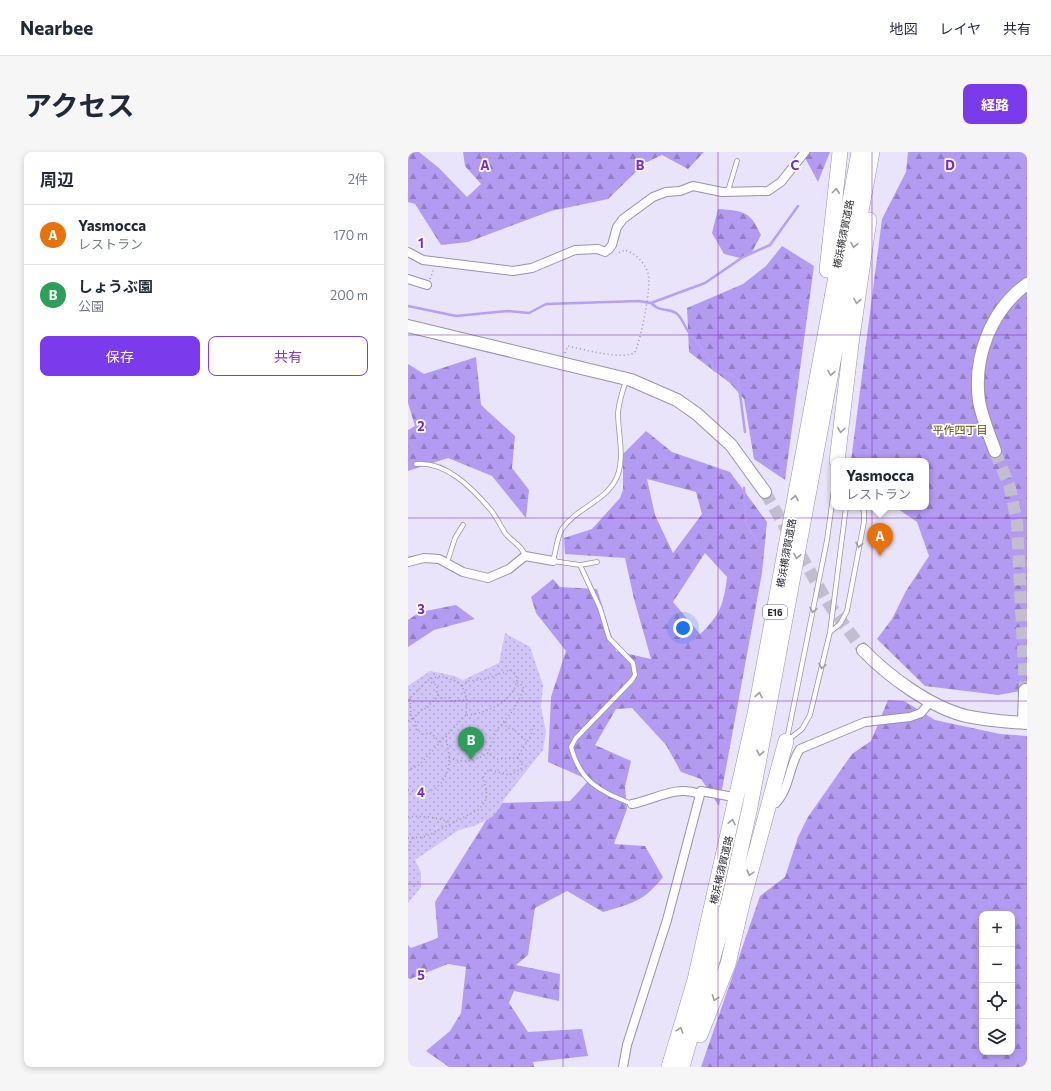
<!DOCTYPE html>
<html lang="ja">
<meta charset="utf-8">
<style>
body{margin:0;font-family:Commissioner,"Noto Sans JP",sans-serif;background:#f6f6f7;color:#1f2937}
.controls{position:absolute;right:12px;bottom:12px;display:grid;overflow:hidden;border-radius:8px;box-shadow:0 2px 6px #0003}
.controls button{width:36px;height:36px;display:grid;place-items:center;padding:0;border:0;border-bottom:1px solid #e0e1e3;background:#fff;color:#1f2937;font:20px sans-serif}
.you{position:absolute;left:275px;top:476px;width:14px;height:14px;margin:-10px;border:3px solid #fff;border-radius:50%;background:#1a73e8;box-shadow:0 0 0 6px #1a73e833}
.badge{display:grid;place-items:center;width:26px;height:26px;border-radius:50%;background:#7c3aed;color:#fff;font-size:13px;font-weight:700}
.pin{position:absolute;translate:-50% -33px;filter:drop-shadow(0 1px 2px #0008)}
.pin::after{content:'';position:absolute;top:21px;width:14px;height:12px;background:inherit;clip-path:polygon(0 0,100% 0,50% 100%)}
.popup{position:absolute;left:423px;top:306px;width:98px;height:52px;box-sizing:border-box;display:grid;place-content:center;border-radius:8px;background:#fff;filter:drop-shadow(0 1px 3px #0005);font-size:13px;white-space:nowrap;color:#747a83}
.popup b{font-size:15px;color:#1f2937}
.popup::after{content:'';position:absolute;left:50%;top:100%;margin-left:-8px;border:8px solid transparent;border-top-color:#fff}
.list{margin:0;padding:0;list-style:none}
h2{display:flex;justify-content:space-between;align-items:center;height:52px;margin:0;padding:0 16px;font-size:17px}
h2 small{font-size:13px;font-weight:400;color:#747a83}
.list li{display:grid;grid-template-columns:26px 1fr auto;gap:12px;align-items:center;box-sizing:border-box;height:60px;padding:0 16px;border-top:1px solid #e0e1e3}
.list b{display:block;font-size:15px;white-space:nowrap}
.list p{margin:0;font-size:13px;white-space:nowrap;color:#747a83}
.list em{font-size:13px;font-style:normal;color:#747a83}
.actions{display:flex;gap:8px;padding:12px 16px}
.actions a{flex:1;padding:9px 0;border:1px solid #7c3aed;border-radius:8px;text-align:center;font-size:14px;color:#7c3aed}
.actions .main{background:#7c3aed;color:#fff}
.icon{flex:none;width:22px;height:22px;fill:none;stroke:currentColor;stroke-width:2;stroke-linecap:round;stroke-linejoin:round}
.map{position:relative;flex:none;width:619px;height:915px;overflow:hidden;border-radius:8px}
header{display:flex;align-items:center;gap:24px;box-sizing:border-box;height:56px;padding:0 20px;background:#fff;border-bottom:1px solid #e0e1e3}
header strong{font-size:19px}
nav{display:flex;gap:22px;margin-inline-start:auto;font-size:14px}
.intro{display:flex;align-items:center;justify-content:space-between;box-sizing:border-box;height:96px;padding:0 24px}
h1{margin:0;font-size:28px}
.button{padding:10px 18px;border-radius:8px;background:#7c3aed;color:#fff;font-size:14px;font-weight:700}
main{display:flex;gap:24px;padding:0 24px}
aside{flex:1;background:#fff;border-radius:8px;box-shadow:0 2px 6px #0003}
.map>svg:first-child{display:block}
</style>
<header>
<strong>Nearbee</strong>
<nav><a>地図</a><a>レイヤ</a><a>共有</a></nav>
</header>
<div class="intro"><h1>アクセス</h1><a class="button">経路</a></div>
<main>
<aside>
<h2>周辺<small>2件</small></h2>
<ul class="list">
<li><span class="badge" style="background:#e8710a">A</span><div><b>Yasmocca</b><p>レストラン</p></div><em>170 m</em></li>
<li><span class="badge" style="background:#2e9e5b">B</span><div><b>しょうぶ園</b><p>公園</p></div><em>200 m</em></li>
</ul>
<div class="actions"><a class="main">保存</a><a>共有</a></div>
</aside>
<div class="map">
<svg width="619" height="915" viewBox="0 0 619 915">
<defs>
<pattern id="forest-firs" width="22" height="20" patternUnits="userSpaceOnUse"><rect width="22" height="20" fill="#b49bf2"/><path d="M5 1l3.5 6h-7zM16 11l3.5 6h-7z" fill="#927ec4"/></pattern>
<pattern id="garden-dots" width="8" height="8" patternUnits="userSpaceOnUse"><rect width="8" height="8" fill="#d1c4f6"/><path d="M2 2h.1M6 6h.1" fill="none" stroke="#b3a8d3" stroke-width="1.8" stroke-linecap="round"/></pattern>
</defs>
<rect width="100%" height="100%" fill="#e9e4f9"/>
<path fill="url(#forest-firs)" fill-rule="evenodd" d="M0 0H11L31 16 59 45 73 32 57 14 55 0H296L280 17 254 3 237 11 200 47 143 59 60 90 33 93 7 52 0 50Z
M395 0H422L410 30 396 4Z
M500 0H619V538L590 543 517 534 469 487 484 467 498 439 521 404 509 370 487 355H518V309H443L474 67 498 20Z
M310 57C336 59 342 59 353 83L343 102 332 106 316 102 304 81Z
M374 94 406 114 377 328 346 307 336 247 322 231 281 200 279 156 335 132 358 114Z
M68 205 73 253 107 284 104 316 121 338 118 366 84 324 40 306 0 319V278L7 274 0 251V212L16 222Z
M238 279 264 300 322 320 359 370 354 421 311 654 293 627 273 620 258 593 224 556 208 557 187 593 223 609 217 635 219 657 206 692 237 694 255 725C235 750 225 751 195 760L159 739 127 756 120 803 108 813 152 822 151 849 106 839 101 851 120 880 174 877 180 904 125 910 126 915H41L18 899 42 879 53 861 58 815 40 812 2 827 0 826V793L3 796 30 786 27 750 89 651 162 649 181 628 140 610 143 545 158 499 128 461 123 445 145 427 152 435 189 437 208 499 243 507 226 447 217 406 157 402 156 386 184 377 212 346 215 338V302ZM239 327 288 340 294 362 265 401 247 363ZM297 401 319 425C316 451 312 464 292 482L265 450Z
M48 453 67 467 26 478 0 495V468L12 460Z
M480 548 496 549 527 568 592 582 619 584V915H293L352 744 377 725 390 685 400 665 444 602 463 589ZM574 762H604V900H574Z"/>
<path fill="url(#garden-dots)" d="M97 481 122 495 135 533 133 555 138 580 135 598 97 646 91 657 83 666 66 674 51 678 7 708 13 720V735L0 751V534L22 519 47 524 55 528 91 511Z"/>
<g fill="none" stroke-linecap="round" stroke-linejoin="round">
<path stroke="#b79ef6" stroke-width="2.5" d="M243 151C253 161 259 155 268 161 274 165 276 174 280 179 291 194 299 200 306 218L326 224 330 227 337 280
M0 154 48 164 99 159 121 161 138 152 231 149 243 151 297 131 335 105 362 93 390 54
M336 336 338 372 349 389"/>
<path stroke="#c2bed0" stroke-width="12" stroke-dasharray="12 6" stroke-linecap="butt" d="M587 299 602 336 609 370 617 538
M357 340 420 451 455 498"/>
<defs>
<path id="lane" d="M320 39 329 9
M8 312C38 309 64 336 82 357 88 364 92 373 97 381 104 390 114 393 117 404
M189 410 172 413 145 409C148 399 149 385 154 377 169 355 198 350 209 325 217 305 210 282 210 261 211 250 214 240 218 229
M39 411 47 386 55 373
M172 413 192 456 201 486 225 511 227 523 224 528 168 586 163 595C173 632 193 639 224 652
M422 480 438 355
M379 587 419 388 426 337
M380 588 394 577 402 563 422 480 432 472 439 459 456 370V359L453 355"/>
<path id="street" d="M0 100 15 108 105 119 124 116 167 98 190 97 197 100 201 97 204 93 209 75 215 67 245 45 258 40 272 39 285 34 314 40 360 39 373 30 397 0
M0 127 19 133
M0 410 16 406 31 407 55 420 80 426 101 417 117 404 145 409
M368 651C382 636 381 613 392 597L457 570 502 565 513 561 523 549
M224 652C249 647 267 633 292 642
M215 915 219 893 259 768 293 639 320 644"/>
<path id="secondary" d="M0 174 223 228 269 248 289 262 323 293 357 340
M587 299C581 282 574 266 571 249 565 205 583 158 619 132
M455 498C480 524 522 555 558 564 577 568 599 570 619 571
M616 571 617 538"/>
<path id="highway" d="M419 118 432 0
M429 309 443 192 461 68
M292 883 320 812 335 748 378 589
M261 915 287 828 347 562 451 0
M274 915 321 749 342 655 464 0"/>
</defs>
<use href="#lane" stroke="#9893a7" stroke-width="5.5"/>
<use href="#street" stroke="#9893a7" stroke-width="10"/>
<use href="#secondary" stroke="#9893a7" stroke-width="14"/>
<use href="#highway" stroke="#9893a7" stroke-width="16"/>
<path stroke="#9a96a6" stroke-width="1.5" stroke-dasharray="1 3" stroke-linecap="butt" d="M67 0C82 6 96 13 109 0
M22 127 26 117
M157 201 160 194C173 197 217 209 227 200 233 187 244 134 240 121 237 111 227 101 217 98L208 102
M0 295 6 307
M20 528 29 534V542L33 546H41L43 549 59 548
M54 534 61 529 77 527 102 518C116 524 105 542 96 549 87 556 69 563 58 563
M2 547 3 565 8 570V577L15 582 23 581 32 590
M0 548 21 527 33 524 46 528 54 534 59 548 58 563 11 613 0 618
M5 567 14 557 20 556V554L31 544
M0 569 4 566
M96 570 99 576 105 577 119 589
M41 606C59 611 64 610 80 601L88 579 106 557 116 537 114 533 109 530
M109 606 122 585 126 573
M0 638C22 646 36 635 41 613 42 604 39 593 38 584
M0 665C9 663 36 666 43 671
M0 686 15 685 23 682 70 658C82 646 79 641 75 626L77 621 81 618 102 623 113 617 114 611 109 606 89 607 80 601
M0 698 4 686"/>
<use href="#lane" stroke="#fff" stroke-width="4"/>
<use href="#street" stroke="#fff" stroke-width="8"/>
<use href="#secondary" stroke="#fff" stroke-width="12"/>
<use href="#highway" stroke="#fff" stroke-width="15"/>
</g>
<defs><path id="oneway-chevron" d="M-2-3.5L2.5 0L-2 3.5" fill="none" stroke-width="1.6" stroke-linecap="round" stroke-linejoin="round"/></defs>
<g stroke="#9e9da0">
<use href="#oneway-chevron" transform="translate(428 39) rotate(-85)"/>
<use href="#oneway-chevron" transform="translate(446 93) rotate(100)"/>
<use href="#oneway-chevron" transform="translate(449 149) rotate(99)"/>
<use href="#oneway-chevron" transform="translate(423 221) rotate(100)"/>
<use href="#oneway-chevron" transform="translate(433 278) rotate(97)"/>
<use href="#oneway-chevron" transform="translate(387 346) rotate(-80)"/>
<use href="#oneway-chevron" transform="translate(451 393) rotate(101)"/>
<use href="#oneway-chevron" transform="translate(389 404) rotate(100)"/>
<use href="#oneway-chevron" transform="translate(405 458) rotate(102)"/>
<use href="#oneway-chevron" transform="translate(414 514) rotate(103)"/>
<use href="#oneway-chevron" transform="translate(351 543) rotate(-79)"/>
<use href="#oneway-chevron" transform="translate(352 601) rotate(101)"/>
<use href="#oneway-chevron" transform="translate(324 670) rotate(-78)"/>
<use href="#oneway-chevron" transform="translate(342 721) rotate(106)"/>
<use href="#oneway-chevron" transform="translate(307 846) rotate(111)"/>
<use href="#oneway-chevron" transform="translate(272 878) rotate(-73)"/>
</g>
<path fill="none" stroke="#7b2cbf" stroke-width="1" stroke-opacity="0.55" d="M155 0V915M310 0V915M464 0V915M0 183H619M0 366H619M0 549H619M0 732H619"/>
<g text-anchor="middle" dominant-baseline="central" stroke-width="3.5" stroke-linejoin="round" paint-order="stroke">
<rect fill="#fff" stroke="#68666c" stroke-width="1" x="355" y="453" width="24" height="14" rx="3"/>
<g font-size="9" font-weight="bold" fill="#27252d">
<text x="367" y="460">E16</text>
</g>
<g font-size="10" fill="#27252d" stroke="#fff">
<text transform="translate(435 82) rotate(-79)">横浜横須賀道路</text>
<text transform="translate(378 401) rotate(-80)">横浜横須賀道路</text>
<text transform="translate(313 718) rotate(-77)">横浜横須賀道路</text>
</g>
<g font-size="11" fill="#5d4707" stroke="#fff">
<text x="552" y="277">平作四丁目</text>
</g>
</g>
<g font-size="13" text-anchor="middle" font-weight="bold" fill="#7b2cbf" stroke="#fff" stroke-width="3.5" stroke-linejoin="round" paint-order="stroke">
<text x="77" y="18">A</text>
<text x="232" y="18">B</text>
<text x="387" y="18">C</text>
<text x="542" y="18">D</text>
<text x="13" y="96">1</text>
<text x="13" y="279">2</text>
<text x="13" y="462">3</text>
<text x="13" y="645">4</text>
<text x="13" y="828">5</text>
</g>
</svg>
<div class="controls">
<button>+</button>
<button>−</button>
<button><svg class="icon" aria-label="locate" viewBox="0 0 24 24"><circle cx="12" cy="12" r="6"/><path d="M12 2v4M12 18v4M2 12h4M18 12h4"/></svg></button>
<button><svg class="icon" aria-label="layers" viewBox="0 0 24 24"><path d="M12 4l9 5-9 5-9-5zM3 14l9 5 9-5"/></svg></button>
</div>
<div class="you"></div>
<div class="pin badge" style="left:472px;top:404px;background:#e8710a">A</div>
<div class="popup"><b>Yasmocca</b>レストラン</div>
<div class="pin badge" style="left:63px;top:608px;background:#2e9e5b">B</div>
</div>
</main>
